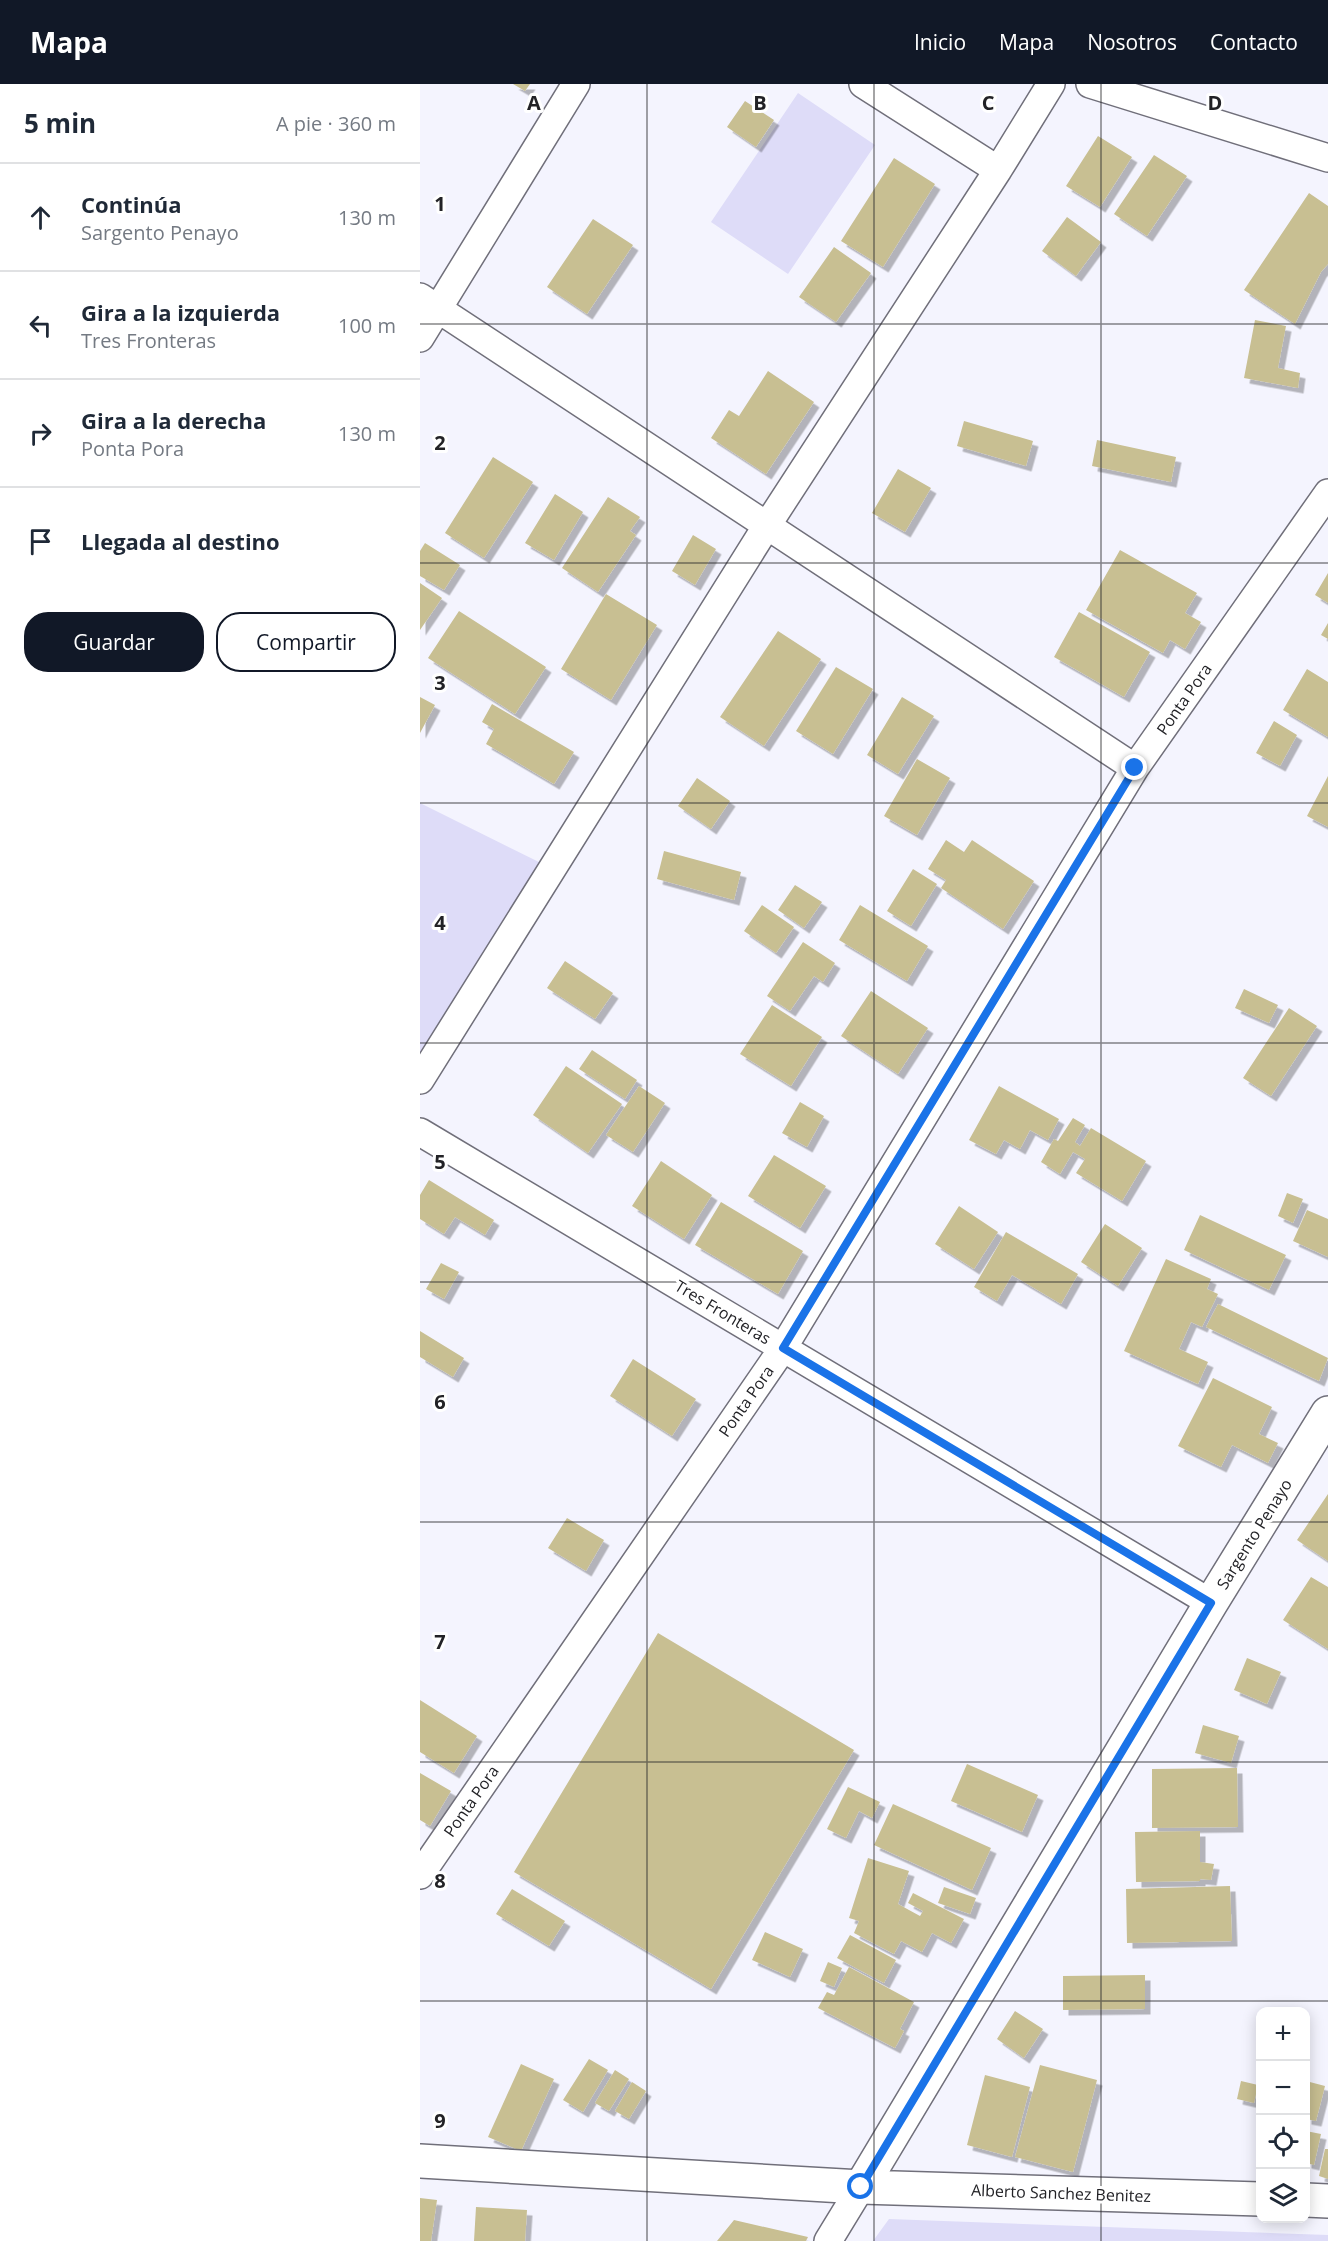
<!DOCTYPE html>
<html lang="es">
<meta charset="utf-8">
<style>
body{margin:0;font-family:"Open Sans",sans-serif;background:#f2f2f3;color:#1f2937}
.controls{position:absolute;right:18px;bottom:18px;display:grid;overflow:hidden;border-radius:12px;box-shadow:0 3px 15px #0003}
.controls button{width:54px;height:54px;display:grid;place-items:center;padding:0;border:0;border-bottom:2px solid #e0e1e3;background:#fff;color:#1f2937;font:30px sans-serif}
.stop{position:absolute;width:18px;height:18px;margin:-14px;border:4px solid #1a73e8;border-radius:50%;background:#fff}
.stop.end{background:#1a73e8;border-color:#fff;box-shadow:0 2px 6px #0008}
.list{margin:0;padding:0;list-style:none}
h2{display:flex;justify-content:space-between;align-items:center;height:78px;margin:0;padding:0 24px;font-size:26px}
h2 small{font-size:20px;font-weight:400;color:#747a83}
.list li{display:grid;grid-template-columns:39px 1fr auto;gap:18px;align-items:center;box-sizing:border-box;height:108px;padding:0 24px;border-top:2px solid #e0e1e3}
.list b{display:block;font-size:22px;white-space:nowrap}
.list p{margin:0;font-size:20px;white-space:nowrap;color:#747a83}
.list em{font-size:20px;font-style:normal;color:#747a83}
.actions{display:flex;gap:12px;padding:18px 24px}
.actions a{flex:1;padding:14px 0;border:2px solid #111827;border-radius:24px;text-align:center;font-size:21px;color:#111827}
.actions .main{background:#111827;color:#fff}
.icon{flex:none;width:33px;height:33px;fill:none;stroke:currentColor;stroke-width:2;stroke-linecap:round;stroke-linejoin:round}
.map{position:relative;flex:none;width:908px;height:2157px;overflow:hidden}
header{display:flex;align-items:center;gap:36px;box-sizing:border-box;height:84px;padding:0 30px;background:#111827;color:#fff}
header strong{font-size:28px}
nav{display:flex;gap:33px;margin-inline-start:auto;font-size:21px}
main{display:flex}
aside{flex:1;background:#fff}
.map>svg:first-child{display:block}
</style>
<header>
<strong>Mapa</strong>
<nav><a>Inicio</a><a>Mapa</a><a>Nosotros</a><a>Contacto</a></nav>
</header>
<main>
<aside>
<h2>5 min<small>A pie · 360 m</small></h2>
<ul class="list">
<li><svg class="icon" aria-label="ahead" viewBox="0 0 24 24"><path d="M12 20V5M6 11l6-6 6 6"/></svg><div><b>Continúa</b><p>Sargento Penayo</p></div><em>130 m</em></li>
<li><svg class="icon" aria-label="left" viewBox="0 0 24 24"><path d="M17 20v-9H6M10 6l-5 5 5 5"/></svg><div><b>Gira a la izquierda</b><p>Tres Fronteras</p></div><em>100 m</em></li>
<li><svg class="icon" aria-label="right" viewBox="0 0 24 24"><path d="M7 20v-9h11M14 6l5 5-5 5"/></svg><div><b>Gira a la derecha</b><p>Ponta Pora</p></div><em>130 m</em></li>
<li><svg class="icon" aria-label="arrive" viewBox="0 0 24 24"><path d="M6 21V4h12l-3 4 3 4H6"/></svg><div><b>Llegada al destino</b></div></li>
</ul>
<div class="actions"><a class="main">Guardar</a><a>Compartir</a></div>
</aside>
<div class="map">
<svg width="908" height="2157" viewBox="0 0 908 2157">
<defs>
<filter id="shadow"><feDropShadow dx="5.5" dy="5.5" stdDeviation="0" flood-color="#0004"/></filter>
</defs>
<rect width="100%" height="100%" fill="#f4f4fe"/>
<path fill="#dedcf8" d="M378 9 455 61 368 190 291 138Z
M0 719 127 782 0 975Z
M469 2135 908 2151V2157H453Z"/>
<path fill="#c8bf92" filter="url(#shadow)" d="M93 0H110L105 7Z
M325 17 354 36 336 63 307 43Z
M678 52 712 73 680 123 646 102Z
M734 71 767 92 727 152 694 130Z
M474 74 515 100 463 183 421 157Z
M889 109 908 122V180L901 188 875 240 824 206Z
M647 133 681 158 656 192 622 167Z
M173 135 213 161 167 230 127 203Z
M414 163 451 189 416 238 379 213Z
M835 236 866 242 858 284 880 289 878 304 824 294Z
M348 287 394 318 346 390 291 354 309 326 319 332Z
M544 337 613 357 606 382 537 362Z
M677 356 756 373 751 398 672 382Z
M73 373 113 398 64 474 25 449Z
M478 385 511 404 485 448 452 429Z
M135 410 163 428 134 476 105 459Z
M188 413 220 433 210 447 216 451 178 508 142 484Z
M273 451 296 465 275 501 252 487Z
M5 459 40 481 24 506 0 492V467Z
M700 466 777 509 765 529 781 538 765 565 750 556 743 569 666 526Z
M908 489V519L895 511Z
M0 499 22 514 0 546Z
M186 510 237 541 191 616 141 585Z
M39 527 126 583 95 630 8 574Z
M659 528 730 568 704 613 634 573Z
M908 539V555L901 551Z
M358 547 401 575 344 662 300 633Z
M416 583 453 605 413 670 376 647Z
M887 585 908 598V653L863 626Z
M0 613 15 621 0 649Z
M482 613 514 632 478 690 447 671Z
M72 620 154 668 134 700 66 660 74 645 62 638Z
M854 637 877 651 860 682 836 669Z
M497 675 530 694 497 751 464 732Z
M908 692V743L887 732Z
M277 694 310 717 291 745 258 722Z
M526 756 544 768 552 756 614 797 583 845 521 804 526 796 508 785Z
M244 767 321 788 314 816 237 795Z
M493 785 517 800 491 842 467 827Z
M375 801 402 818 384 844 358 826Z
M342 821 374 843 356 869 324 847Z
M440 821 508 862 487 897 419 856Z
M383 858 415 879 403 898 394 892 370 927 347 912Z
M145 877 193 909 175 935 127 904Z
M824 905 858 921 849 939 815 924Z
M451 907 508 944 478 990 421 952Z
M352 921 402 953 371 1002 320 970Z
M869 924 897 942 851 1012 823 994Z
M172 966 217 996 205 1015 159 985Z
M146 982 202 1020 168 1069 113 1031Z
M219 1002 245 1019 213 1068 186 1051Z
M579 1002 639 1035 628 1056 610 1046 600 1065 584 1056 576 1070 549 1056Z
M380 1018 404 1032 387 1063 362 1049Z
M653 1034 665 1041 655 1058 660 1062 671 1044 726 1077 702 1117 656 1089 665 1075 653 1068 640 1090 621 1078 634 1055 638 1057Z
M354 1071 406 1102 380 1144 328 1112Z
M241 1077 292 1111 264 1155 212 1122Z
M9 1096 74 1136 65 1151 35 1133 24 1150 0 1135V1111Z
M867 1109 883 1115 873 1139 858 1132Z
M301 1118 383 1167 358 1210 275 1161Z
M539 1122 578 1148 554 1185 515 1160Z
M887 1126 908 1135V1173L873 1157Z
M780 1131 866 1171 849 1206 764 1166Z
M685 1140 722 1164 698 1202 661 1178Z
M586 1148 658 1190 641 1220 592 1191 577 1217 554 1203Z
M746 1175 791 1195 787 1205 798 1210 782 1243 771 1238 759 1265 788 1278 778 1300 704 1267Z
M21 1179 39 1188 24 1215 6 1205Z
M798 1220 908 1274 899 1297 786 1243Z
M0 1247 44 1274 33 1293 0 1273Z
M213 1275 276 1315 252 1352 190 1312Z
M793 1294 852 1323 839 1350 858 1359 848 1379 812 1361 801 1383 758 1362Z
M908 1410V1477L877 1456Z
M147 1434 184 1456 166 1487 128 1464Z
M891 1493 908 1503V1565L863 1536Z
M238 1549 434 1666 291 1905 94 1788Z
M827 1574 861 1588 847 1620 814 1606Z
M0 1616 57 1652 34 1689 0 1668Z
M783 1641 819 1652 811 1679 775 1669Z
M547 1680 618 1711 602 1748 531 1717Z
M817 1684 818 1743 732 1744V1685Z
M0 1689 31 1707 10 1742 0 1736Z
M428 1703 460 1718 452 1734 439 1727 426 1754 407 1745Z
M473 1720 571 1764 552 1806 454 1761Z
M780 1747V1778L794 1780 791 1796 780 1795V1797L716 1798 715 1748Z
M448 1774 489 1787 478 1820 500 1832 503 1827 488 1819 493 1809 544 1835 531 1859 512 1849 502 1868 481 1857 474 1870 434 1849 439 1837 429 1834Z
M810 1802 812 1857 707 1859 706 1805Z
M524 1803 556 1814 550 1830 518 1819Z
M92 1805 145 1837 129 1862 76 1830Z
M345 1848 383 1865 370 1893 332 1876Z
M430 1851 476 1876 464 1899 417 1874Z
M408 1878 422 1884 414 1903 400 1897Z
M429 1883 494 1918 480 1945 484 1947 475 1964 398 1924 407 1908 414 1911Z
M725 1891V1925L643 1926V1892Z
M595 1927 623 1945 604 1974 577 1955Z
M169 1975 188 1986 163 2028 143 2016Z
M101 1980 134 1995 101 2067 68 2053Z
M620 1981 677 1996 653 2088 595 2073Z
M195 1986 209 1995 189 2027 175 2019Z
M565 1991 610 2003 592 2073 547 2061Z
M821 1997 838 2001 834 2019 817 2015Z
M886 1997 905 2002 896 2037 886 2035Z
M212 1998 226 2007 209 2035 195 2027Z
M886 2047 901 2050 894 2081 886 2079Z
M905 2065H908V2095L899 2092Z
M0 2114 17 2116 11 2157H0Z
M56 2123 107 2126 105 2157H54Z
M314 2136 388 2153 386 2157H297Z"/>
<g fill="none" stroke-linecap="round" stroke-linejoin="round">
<defs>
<path id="minor" d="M443 0 578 86
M670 0 908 74
M0 213 715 684
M0 254 156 0
M0 996 346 443 578 86 631 0
M0 1048 791 1519
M0 1791 363 1264 715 684 908 409
M408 2157 441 2103"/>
<path id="tertiary" d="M0 2077 441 2103 840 2115
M441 2103 791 1519 908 1329
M886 2116 908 2117"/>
</defs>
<use href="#minor" stroke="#706f7a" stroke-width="30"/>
<use href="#tertiary" stroke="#706f7a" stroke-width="36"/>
<use href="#minor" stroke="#fff" stroke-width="27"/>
<use href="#tertiary" stroke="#fff" stroke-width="33"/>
</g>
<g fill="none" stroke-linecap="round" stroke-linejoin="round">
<path stroke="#1a73e8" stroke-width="8" d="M441 2103 791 1519 363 1264 715 684"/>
</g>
<path fill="none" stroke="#222226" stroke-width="1.5" stroke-opacity="0.55" d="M227 0V2157M454 0V2157M681 0V2157M0 240H908M0 479H908M0 719H908M0 959H908M0 1198H908M0 1438H908M0 1678H908M0 1917H908"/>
<g text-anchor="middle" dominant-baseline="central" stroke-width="6" stroke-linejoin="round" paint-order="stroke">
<g font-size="16" fill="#222226" stroke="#fff">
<text transform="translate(764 615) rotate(-55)">Ponta Pora</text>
<text transform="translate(303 1228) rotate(31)">Tres Fronteras</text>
<text transform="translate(326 1317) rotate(-55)">Ponta Pora</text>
<text transform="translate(834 1450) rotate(-58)">Sargento Penayo</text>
<text transform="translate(51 1717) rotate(-55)">Ponta Pora</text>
<text transform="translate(641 2109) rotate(2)">Alberto Sanchez Benitez</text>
</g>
</g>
<g font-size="20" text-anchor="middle" font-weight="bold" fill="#222226" stroke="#fff" stroke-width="6" stroke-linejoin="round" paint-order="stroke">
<text x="114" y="26">A</text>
<text x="340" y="26">B</text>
<text x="568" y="26">C</text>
<text x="795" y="26">D</text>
<text x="20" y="127">1</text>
<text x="20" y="366">2</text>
<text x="20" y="606">3</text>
<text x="20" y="846">4</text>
<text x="20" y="1085">5</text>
<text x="20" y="1325">6</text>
<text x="20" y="1565">7</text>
<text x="20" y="1804">8</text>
<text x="20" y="2044">9</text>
</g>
</svg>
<div class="controls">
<button>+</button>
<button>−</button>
<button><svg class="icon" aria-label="locate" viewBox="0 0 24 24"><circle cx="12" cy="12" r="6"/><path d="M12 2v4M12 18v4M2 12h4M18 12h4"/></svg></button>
<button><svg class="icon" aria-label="layers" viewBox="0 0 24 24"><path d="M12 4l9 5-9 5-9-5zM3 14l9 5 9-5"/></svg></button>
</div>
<div class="stop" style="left:441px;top:2103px"></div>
<div class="stop end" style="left:715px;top:684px"></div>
</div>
</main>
